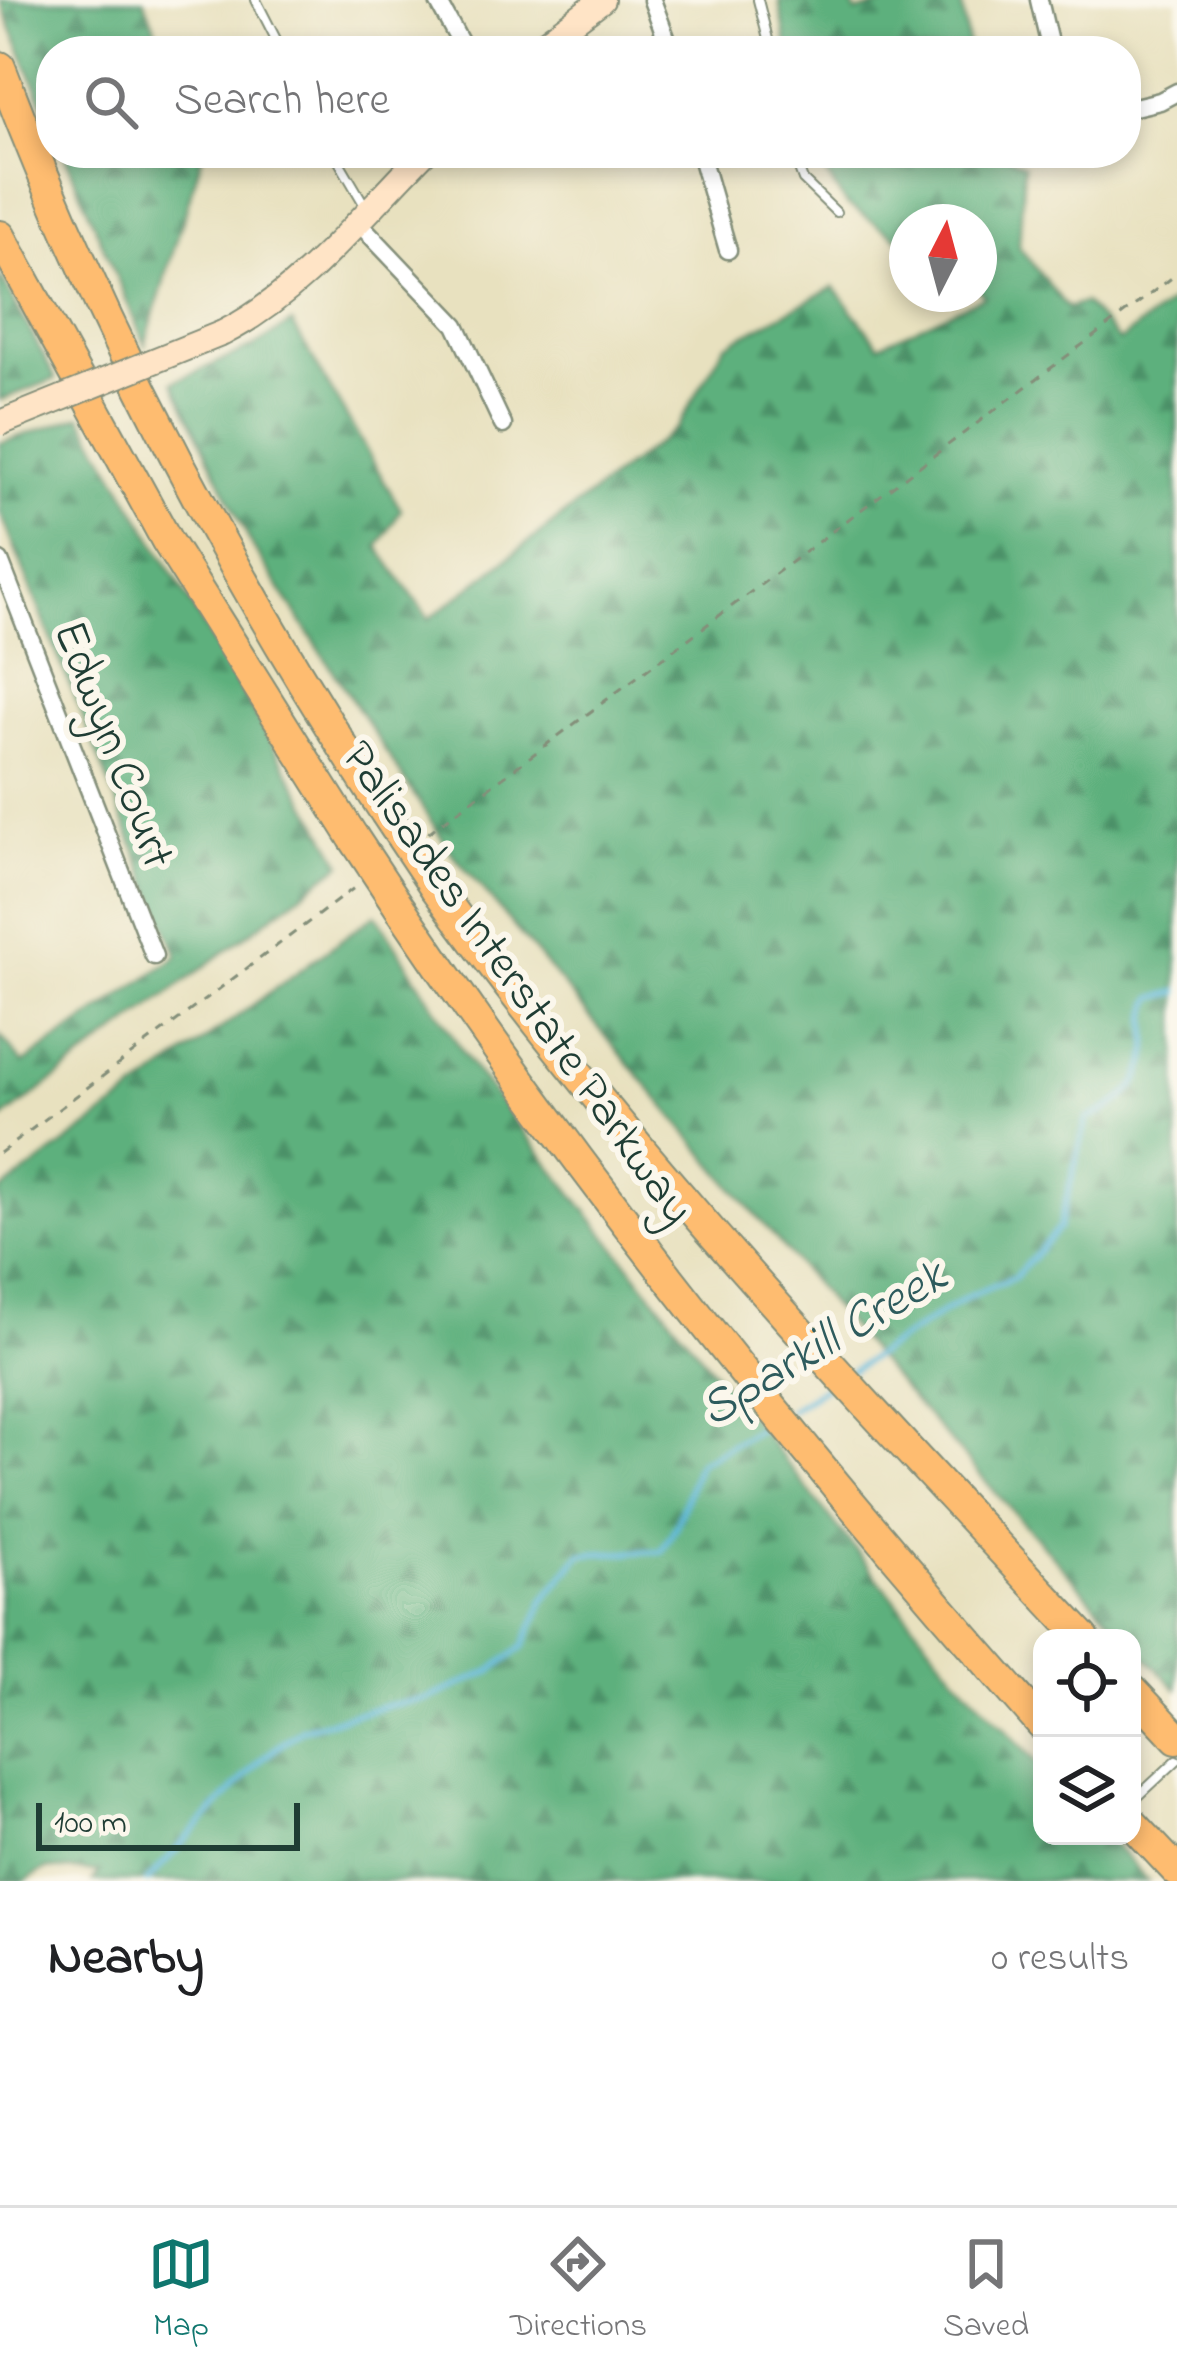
<!DOCTYPE html>
<style>
body{margin:0;font-family:"Indie Flower",sans-serif;background:#f6f6f6;color:#202124}
.controls{position:absolute;right:36px;bottom:36px;display:grid;overflow:hidden;border-radius:24px;box-shadow:0 6px 18px #0003}
.controls button{width:108px;height:108px;display:grid;place-items:center;padding:0;border:0;border-bottom:3px solid #e0e0e0;background:#fff;color:#202124;font:60px sans-serif}
.compass{position:absolute;left:889px;top:204px;width:108px;height:108px;border-radius:50%;background:#fff;box-shadow:0 6px 18px #0003;rotate:6deg}
.scale{position:absolute;left:36px;bottom:30px;width:264px;box-sizing:border-box;padding-left:12px;border:6px solid #1f3d34;border-top:0;font-size:33px;line-height:42px;white-space:nowrap;color:#1f3d34;-webkit-text-stroke:9px #fbf7ec;paint-order:stroke}
.list{margin:0;padding:0;list-style:none}
h2{display:flex;justify-content:space-between;align-items:center;height:156px;margin:0;padding:0 48px;font-size:51px}
h2 small{font-size:39px;font-weight:400;color:#757577}
.icon{flex:none;width:66px;height:66px;fill:none;stroke:currentColor;stroke-width:2;stroke-linecap:round;stroke-linejoin:round}
.map{position:relative;flex:none;width:1177px;height:1881px;overflow:hidden}
.search{position:absolute;background:#fff;box-shadow:0 6px 18px #0003;left:36px;right:36px;top:36px;height:132px;display:flex;align-items:center;gap:30px;box-sizing:border-box;padding:0 42px;border-radius:48px;color:#757577;font-size:45px}
.sheet{height:324px;background:#fff}
nav{display:flex;justify-content:space-around;align-items:center;box-sizing:border-box;height:168px;border-top:3px solid #e0e0e0;background:#fff;font-size:33px;color:#757577}
nav a{display:grid;justify-items:center;gap:6px}
nav .on{color:#0f766e}
.map>svg:first-child{display:block}
</style>
<div class="map">
<svg width="1177" height="1881" viewBox="0 0 1177 1881">
<defs>
<pattern id="forest-firs" width="22" height="20" patternUnits="userSpaceOnUse" patternTransform="scale(3)"><rect width="22" height="20" fill="#5db07d"/><path d="M5 1l3.5 6h-7zM16 11l3.5 6h-7z" fill="#4c9067"/></pattern>
</defs>
<rect width="100%" height="100%" fill="#fbf7ec"/>
<filter id="ink" filterUnits="userSpaceOnUse"><feTurbulence type="fractalNoise" baseFrequency=".00833" numOctaves="2"/><feDisplacementMap in="SourceGraphic" scale="24" xChannelSelector="R" yChannelSelector="G"/><feConvolveMatrix kernelMatrix="1 2 1 2 8 2 1 2 1" color-interpolation-filters="sRGB"/></filter>
<filter id="wash" filterUnits="userSpaceOnUse"><feTurbulence type="fractalNoise" baseFrequency=".004" numOctaves="4" result="noise"/><feDisplacementMap in="SourceGraphic" scale="48" xChannelSelector="R" yChannelSelector="G"/><feGaussianBlur stdDeviation="2.7" result="paint"/><feColorMatrix in="noise" values="0 0 0 0 0 0 0 0 0 0 0 0 0 0 0 0 0 1.4 0 .05"/><feComposite in="paint" operator="in"/></filter>
<g filter="url(#wash)">
<rect width="100%" height="100%" fill="#e8e1bf"/>
<path fill="url(#forest-firs)" stroke="#3e7658" stroke-width="3" d="M0 0H144L164 51H51V123Z
M779 0H851L856 13 902 0H961L969 51H788Z
M64 153H203L145 344Z
M812 153H1000L1024 165 1019 247 1067 308 1084 303 1119 341 1177 298V1689L1101 1610 888 1372 452 853 252 546 173 382 251 348 292 323 401 510 378 547 429 619 677 428 725 345 834 287 879 345 985 296 979 291V222H907V244L846 204Z
M0 275 56 379 0 400Z
M81 416 342 863 0 1121V1035L23 1064 178 956 0 511V443Z
M376 914 473 1068 954 1674 1042 1768V1836H1106L1148 1881H93L100 1872 47 1869 24 1881H0V1192Z"/>
<g fill="none" stroke-linecap="round" stroke-linejoin="round">
<path stroke="#59b5d7" stroke-width="6" d="M851 1371 967 1297 1015 1277 1059 1228 1087 1119C1121 1106 1145 1085 1148 1047 1149 1028 1144 1015 1154 998L1177 992
M790 1410 834 1381
M147 1881 263 1758 302 1729 383 1706 428 1699 491 1671 524 1646 544 1600 581 1554 662 1551 676 1526 698 1463 769 1423"/>
</g>
</g>
<g filter="url(#ink)">
<g fill="none" stroke-linecap="round" stroke-linejoin="round">
<defs>
<path id="service" d="M256 0 282 51
M758 0 771 51
M334 153 367 209
M793 153 803 180 836 212
M1132 1802 1177 1760"/>
<path id="minor" d="M437 0 465 51
M652 0 671 51
M1039 0 1051 51
M1126 109 1160 101 1177 92
M700 153 728 250
M357 221 456 325 503 425
M0 561 154 956"/>
<path id="secondary" d="M533 51 602 0
M223 333C303 292 362 215 424 153"/>
<path id="motorway" d="M0 67C100 329 231 578 385 812
M0 236 167 541 353 837
M435 887C630 1158 857 1395 1084 1638
M402 911C595 1198 813 1466 1042 1725
M1132 1690 1177 1738
M1132 1823 1177 1871"/>
</defs>
<use href="#service" stroke="#848f7a" stroke-width="12"/>
<use href="#minor" stroke="#848f7a" stroke-width="21"/>
<use href="#secondary" stroke="#848f7a" stroke-width="28"/>
<use href="#motorway" stroke="#848f7a" stroke-width="34"/>
<path stroke="#848f7a" stroke-width="3" stroke-dasharray="9 9" stroke-linecap="butt" d="M428 833 1177 274
M0 1153 358 885"/>
<use href="#service" stroke="#fff" stroke-width="8"/>
<use href="#minor" stroke="#fff" stroke-width="16"/>
<use href="#secondary" stroke="#ffe4c6" stroke-width="24"/>
<use href="#motorway" stroke="#febc70" stroke-width="30"/>
<defs>
<path id="secondary-bridge" d="M0 423 223 333"/>
<path id="motorway-bridge" d="M385 812 435 887
M353 837 402 911"/>
</defs>
<use href="#secondary-bridge" stroke="#848f7a" stroke-width="28" stroke-linecap="butt"/>
<use href="#motorway-bridge" stroke="#848f7a" stroke-width="34" stroke-linecap="butt"/>
<use href="#secondary-bridge" stroke="#ffe4c6" stroke-width="24"/>
<use href="#motorway-bridge" stroke="#febc70" stroke-width="30"/>
</g>
</g>
<g text-anchor="middle" dominant-baseline="central" stroke-width="12" stroke-linejoin="round" paint-order="stroke">
<g font-size="48" fill="#1f3d34" stroke="#fbf7ec">
<text transform="translate(112 745) rotate(69)">Edwyn Court</text>
<text transform="translate(516 984) rotate(55)">Palisades Interstate Parkway</text>
</g>
<g font-size="51" font-style="italic" fill="#2e5b5d" stroke="#fbf7ec">
<text transform="translate(824 1345) rotate(-31)">Sparkill Creek</text>
</g>
</g>
</svg>
<div class="controls">
<button><svg class="icon" aria-label="locate" viewBox="0 0 24 24"><circle cx="12" cy="12" r="6"/><path d="M12 2v4M12 18v4M2 12h4M18 12h4"/></svg></button>
<button><svg class="icon" aria-label="layers" viewBox="0 0 24 24"><path d="M12 4l9 5-9 5-9-5zM3 14l9 5 9-5"/></svg></button>
</div>
<svg class="compass" viewBox="-18 -18 36 36"><path d="M0-13l5 13h-10z" fill="#e53935"/><path d="M0 13l5-13h-10z" fill="#757577"/></svg>
<div class="scale">100 m</div>
<div class="search"><svg class="icon" aria-label="search" viewBox="0 0 24 24"><circle cx="10" cy="10" r="6"/><path d="M15 15l6 6"/></svg>Search here</div>
</div>
<section class="sheet">
<h2>Nearby<small>0 results</small></h2>
<ul class="list">
</ul>
</section>
<nav>
<a class="on"><svg class="icon" aria-label="map" viewBox="0 0 24 24"><path d="M3 6l6-2 6 2 6-2v14l-6 2-6-2-6 2zM9 4v14M15 6v14"/></svg>Map</a>
<a><svg class="icon" aria-label="directions" viewBox="0 0 24 24"><path d="M12 3l9 9-9 9-9-9zM9 14v-3h6M13 9l2 2-2 2"/></svg>Directions</a>
<a><svg class="icon" aria-label="saved" viewBox="0 0 24 24"><path d="M7 4h10v16l-5-4-5 4z"/></svg>Saved</a>
</nav>
